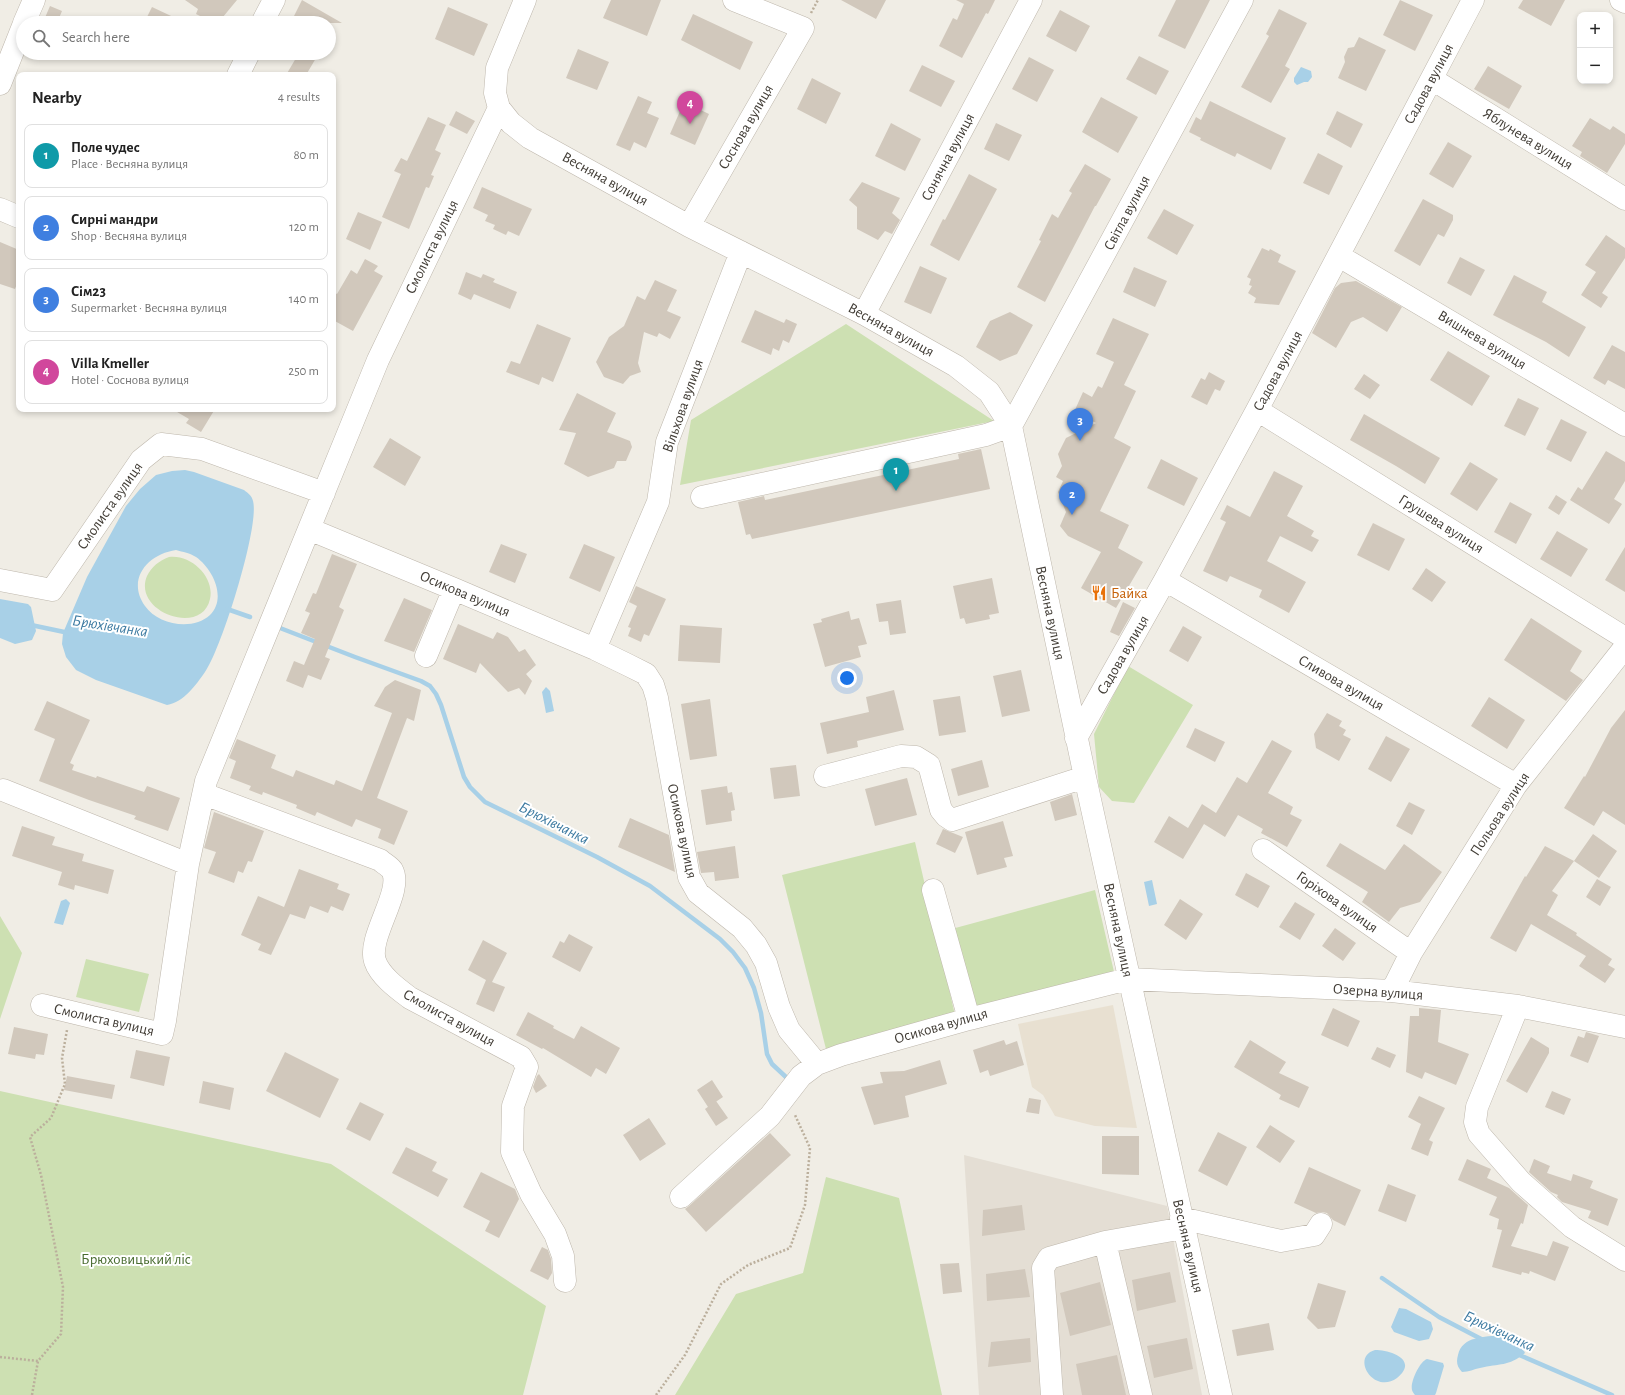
<!DOCTYPE html>
<meta charset="utf-8">
<style>
body{margin:0;font-family:"Alegreya Sans",sans-serif;background:#f2f2f2;color:#222}
.controls{position:absolute;right:12px;top:12px;display:grid;overflow:hidden;border-radius:8px;box-shadow:0 2px 6px #0003}
.controls button{width:36px;height:36px;display:grid;place-items:center;padding:0;border:0;border-bottom:1px solid #e0e0e0;background:#fff;color:#222;font:20px sans-serif}
.you{position:absolute;left:847px;top:678px;width:14px;height:14px;margin:-10px;border:3px solid #fff;border-radius:50%;background:#1a73e8;box-shadow:0 0 0 6px #1a73e833}
.badge{display:grid;place-items:center;width:26px;height:26px;border-radius:50%;background:#e0402c;color:#fff;font-size:13px;font-weight:700}
.pin{position:absolute;translate:-50% -33px;filter:drop-shadow(0 1px 2px #0008)}
.pin::after{content:'';position:absolute;top:21px;width:14px;height:12px;background:inherit;clip-path:polygon(0 0,100% 0,50% 100%)}
.list{margin:0;padding:0;list-style:none}
h2{display:flex;justify-content:space-between;align-items:center;height:52px;margin:0;padding:0 16px;font-size:17px}
h2 small{font-size:13px;font-weight:400;color:#767676}
.list li{display:grid;grid-template-columns:26px 1fr auto;gap:12px;align-items:center;box-sizing:border-box;height:64px;margin:0 8px 8px;padding:0 8px;border:1px solid #e0e0e0;border-radius:8px}
.list b{display:block;font-size:15px;white-space:nowrap}
.list p{margin:0;font-size:13px;white-space:nowrap;color:#767676}
.list em{font-size:13px;font-style:normal;color:#767676}
.icon{flex:none;width:22px;height:22px;fill:none;stroke:currentColor;stroke-width:2;stroke-linecap:round;stroke-linejoin:round}
.map{position:relative;flex:none;width:1625px;height:1395px;overflow:hidden}
.search{position:absolute;background:#fff;box-shadow:0 2px 6px #0003;left:16px;top:16px;width:320px;height:44px;display:flex;align-items:center;gap:10px;box-sizing:border-box;padding:0 14px;border-radius:22px;color:#767676;font-size:15px}
.panel{position:absolute;background:#fff;box-shadow:0 2px 6px #0003;left:16px;top:72px;width:320px;height:340px;border-radius:8px}
.map>svg:first-child{display:block}
</style>
<div class="map">
<svg width="1625" height="1395" viewBox="0 0 1625 1395">
<rect width="100%" height="100%" fill="#f0ede5"/>
<path fill="#e4ded4" d="M964 1155 1167 1206 1202 1395H979Z"/>
<path fill="#e8e0d1" d="M1113 1005 1137 1128 1095 1126 1055 1116 1043 1095 1032 1087 1018 1024Z"/>
<path fill="#cde0b2" d="M846 324 994 421 680 485 691 420Z
M169 557C191 554 215 577 210 599 202 637 132 612 147 576 152 566 159 561 169 557Z
M1128 666 1193 705 1134 803 1112 801 1099 787 1094 734Z
M915 842 955 1015 826 1049 782 875Z
M1095 890 1115 976 975 1017 948 930Z
M0 916 22 953 0 1019Z
M86 959 149 974 139 1012 76 997Z
M0 1091 331 1164 546 1306 523 1395H0Z
M826 1177 899 1198 942 1395H675L736 1294 803 1273Z"/>
<path fill="#a8d0e7" fill-rule="evenodd" d="M1301 67 1311 71 1312 77 1308 82H1304L1297 85 1294 82V78Z
M185 470 194 472 244 490C248 493 252 496 253 501 260 526 221 650 205 672 196 685 184 702 167 705L96 680 76 670 66 657 62 644 63 633 87 577 126 506 140 489 156 475 172 471ZM176 550C183 552 190 553 196 557 213 569 227 598 210 615 193 631 158 625 145 606 126 579 148 554 176 550Z
M0 599 28 604 31 607 36 631 32 640 15 644 0 638Z
M546 687 550 691 554 711 546 713 542 692Z
M1152 880 1157 904 1149 906 1144 882Z
M66 899 70 903 63 925 54 923 61 901Z
M1399 1308 1406 1309 1431 1322 1433 1329 1429 1339 1419 1341 1394 1332 1391 1327Z
M1501 1335C1509 1338 1514 1345 1522 1347L1525 1353C1508 1367 1500 1363 1480 1368 1474 1369 1469 1372 1462 1372 1457 1367 1456 1362 1458 1355 1462 1336 1485 1337 1501 1335Z
M1375 1350C1391 1350 1419 1360 1397 1378 1374 1395 1350 1357 1375 1350Z
M1427 1359 1443 1363 1444 1366 1436 1393 1435 1395H1415C1414 1394 1412 1391 1412 1390 1410 1382 1420 1361 1427 1359Z"/>
<g fill="none" stroke-linecap="round" stroke-linejoin="round">
<path stroke="#a8d0e7" stroke-width="4.5" d="M226 610 227 609 250 617
M31 625 69 633
M280 628 355 657 421 681 430 686 436 694 441 705 464 777 470 787 485 802 597 857 650 886 720 939 733 952 745 968 754 988 761 1013 767 1054 772 1064 787 1078
M1382 1278 1439 1317 1485 1341
M1517 1354 1612 1395"/>
</g>
<path fill="#d1c8bc" d="M185 0H237L218 23H214L196 14 198 9Z
M302 0 342 23H306L294 16Z
M611 0H661L647 36 603 18Z
M841 0H886L876 19Z
M956 0H995L988 14 986 13 962 58 939 46 953 18 957 20 964 4Z
M1176 0H1210L1185 49 1158 36Z
M1400 0 1433 15 1415 51 1383 35Z
M1523 0H1565L1551 26 1518 8Z
M50 6 62 11 57 23H51L44 20Z
M152 7 186 23H144Z
M448 7 488 24 474 56 435 39Z
M1279 9 1307 23 1285 66 1290 69 1271 103 1241 87 1269 36 1266 34Z
M1060 10 1090 26 1076 52 1046 36Z
M693 14 753 42 740 70 681 40Z
M1359 37 1386 50 1366 91 1338 78 1345 62 1344 57 1348 48 1354 47Z
M578 49 609 62 597 90 566 78Z
M299 53H319L306 75H286Z
M1139 56 1169 71 1156 95 1126 79Z
M1029 57 1054 70 1037 102 1012 89Z
M922 65 955 81 941 107 909 91Z
M1488 66 1522 86 1509 109 1474 89Z
M812 78 841 93 826 124 797 109Z
M638 96 652 102 647 113 659 118 646 148 634 142 630 151 616 145Z
M1101 97 1138 117 1118 153 1082 132Z
M1210 101 1286 138 1271 170 1237 153 1235 157 1200 140 1201 138 1189 132 1196 117 1201 120Z
M684 102 709 114 695 145 670 134Z
M456 111 475 121 467 134 449 125Z
M1337 111 1363 124 1351 148 1326 134Z
M428 117 446 125 435 150 441 153 431 175 434 176 429 188 426 187 409 229 382 217 401 174 394 171 401 158 407 161Z
M1590 118 1610 130 1613 126 1625 134V144L1607 173 1580 156 1582 152 1572 146Z
M891 123 921 139 905 171 875 156Z
M996 123 1022 135 1009 161 984 149Z
M1448 142 1472 156 1453 188 1429 174Z
M1318 153 1343 166 1329 195 1303 183Z
M1085 164 1111 179 1096 206H1095L1045 302 1017 287 1041 241 1039 240 1052 214 1058 218 1072 193 1069 191Z
M969 174 997 189 959 261 930 245 943 219 945 220Z
M862 182 900 198 892 213 900 220 892 234 885 231 878 240 857 229V207L849 200Z
M482 187 532 209 519 236 508 231 506 235 493 229 495 225 485 221 488 215 473 208Z
M1423 199 1453 215V220L1444 237 1438 234 1420 266 1394 251Z
M1164 209 1194 225 1177 255 1147 238Z
M358 212 382 222 370 250 346 239Z
M1606 235 1625 248V258L1602 293 1608 297 1601 308 1581 295 1596 272 1585 265Z
M0 242 19 250V279L15 289 0 284Z
M1262 248 1269 251 1270 249 1281 255 1278 262 1296 271 1279 305 1254 303 1256 298 1248 293 1252 286 1249 285 1251 279 1247 277Z
M1460 257 1485 270 1471 296 1447 283Z
M365 259 378 266 374 271 383 276 353 331 333 320V292L337 294 351 270 357 274Z
M920 266 947 278 931 314 904 302Z
M1134 267 1167 281 1155 307 1123 292Z
M466 272 481 278 483 274 495 279 493 282 517 292 510 309 474 294 471 300 458 294Z
M1514 275 1547 292 1542 302 1586 327 1569 357 1546 342 1493 315Z
M655 280 677 290 667 311 681 317 670 339 659 333 657 337 644 332 638 363 641 372 630 376 623 384 604 377 596 362 609 337 624 326 637 296 645 300Z
M1356 281 1402 307 1387 332 1363 317 1351 322 1336 348 1312 333 1335 288 1341 283Z
M755 310 784 323 786 319 797 324 789 343 783 340 779 351 773 348 771 355 741 342Z
M1010 312 1033 325 1017 354 1000 361 976 347 990 321Z
M1113 318 1149 334 1124 385 1136 391 1114 438 1131 447 1100 511 1129 525 1118 548 1143 562 1116 608 1081 588 1101 552 1068 536 1060 526 1066 512 1058 492 1063 481 1056 477 1062 466 1058 454 1066 438 1096 423 1074 412 1083 392 1092 397 1098 386 1102 388 1114 362 1096 354Z
M537 324 571 338 553 382 542 377 539 385 506 372 511 361 520 364Z
M1612 345 1625 352V389L1608 380 1605 385 1593 378Z
M1448 351 1490 376 1472 406 1430 380Z
M1209 372 1225 381 1220 391 1215 389 1207 405 1191 397 1201 378 1205 380Z
M1364 374 1380 385 1370 399 1354 389Z
M577 393 616 413 607 432 630 441 632 447 626 461H617L614 468 588 477 564 464 576 433 559 430Z
M1518 398 1539 408 1525 436 1504 426Z
M172 409H215L201 432 186 423 189 419Z
M1364 414 1440 458 1425 484 1396 466 1350 440Z
M1561 419 1587 432 1571 462 1546 449Z
M390 438 421 457 405 486 373 467Z
M981 449 990 489 752 539 750 534 746 535 738 502 764 496 765 500 959 459 958 454Z
M1606 451 1625 462V481L1614 499 1622 504 1609 524 1570 500 1578 487 1582 490Z
M1161 459 1198 478 1184 506 1147 488Z
M1470 462 1498 479 1477 511 1450 494Z
M1274 471 1303 486 1287 516 1314 531 1311 536 1319 540 1312 552 1280 536 1267 561 1306 582 1289 613 1259 597 1262 590 1230 576 1227 582 1203 571 1226 522 1220 519 1227 505 1250 517Z
M1556 495 1567 502 1559 515 1548 508Z
M1510 502 1532 514 1516 544 1494 532Z
M1373 523 1405 539 1389 571 1357 555Z
M1557 531 1588 549 1571 577 1540 559Z
M501 544 527 554 515 583 489 572Z
M584 544 615 557 600 592 569 578Z
M1625 547V592L1605 580Z
M332 554 357 564 339 607 344 610 325 657 330 659 321 680 308 675 303 688 286 681 294 661 304 665 315 639 301 633 310 613 305 611 313 593 316 594Z
M1426 568 1446 582 1432 602 1412 589Z
M992 578 999 613 989 615 990 619 966 624 964 618 960 619 953 586Z
M636 586 666 599 649 636 644 634 641 642 628 636 631 628 628 627 637 606 629 602Z
M404 598 432 610 414 652 384 641Z
M901 600 906 633 890 635 888 621 879 622 876 604Z
M1123 602 1135 608 1119 636 1110 632Z
M849 611 851 620 859 618 867 644 858 646 861 657 825 667 813 624 822 622 821 619Z
M1531 618 1582 651 1570 671 1583 680 1566 701 1504 660Z
M458 624 493 639 497 632 508 637 519 652 525 649 536 665 526 674 532 681 525 695 519 688 508 692 480 663 476 673 443 659Z
M680 625 722 628 720 663 678 661Z
M1183 626 1202 637 1188 662 1169 651Z
M1021 670 1030 711 1002 717 993 676Z
M395 680 421 690 414 721 407 718 377 798 408 811 394 845 378 838 381 829 356 819 352 827 317 812 315 816 296 808 297 805 263 792 262 795 249 790 251 786 230 778 236 761 229 758 237 739 276 755 271 768 293 777 296 770 334 785 336 780 362 791 392 713 374 706 385 687Z
M894 690 904 730 857 741 858 747 827 754 820 723 869 712 866 697Z
M960 696 966 732 939 736 933 700Z
M1489 697 1525 720 1507 749 1471 726Z
M710 699 717 756 690 760 681 704Z
M47 701 90 720 70 763 74 765 72 770 96 778 97 776 144 792 147 786 180 798 168 831 134 819 136 816 89 800 39 781 55 739 34 730Z
M1625 710V825L1603 811 1594 826 1564 808 1584 776 1585 777 1611 728Z
M1327 713 1342 721 1339 726 1346 730 1343 735 1351 739 1339 761 1316 748 1314 734Z
M1195 728 1225 742 1215 762 1186 747Z
M1386 736 1410 749 1391 782 1368 769Z
M1272 740 1292 751 1268 793 1293 807 1290 814 1302 820 1287 847 1261 833 1263 829 1238 815 1225 837 1204 824 1183 859 1154 842 1169 816 1188 828 1202 804 1216 813 1237 777 1247 783Z
M982 760 989 787 958 796 951 769Z
M796 765 800 796 774 799 770 768Z
M907 778 917 815 875 826 865 789Z
M727 786 728 793 732 792 735 810 731 811 732 821 706 825 701 790Z
M1072 794 1077 815 1055 821 1050 802Z
M1409 802 1425 810 1412 835 1396 826Z
M214 812 264 831 252 862 248 861 243 873 238 871 234 883 208 873 216 852 204 848Z
M630 818 669 835 675 872 618 847Z
M1003 821 1013 856 1004 858 1007 867 977 875 965 832Z
M22 826 55 837 52 845 84 854 82 861 114 870 108 894 75 885 74 890 58 885 62 872 12 856Z
M943 829 963 837 955 853 936 844Z
M1593 834 1617 851 1599 878 1574 861Z
M1340 843 1385 870 1404 844 1442 872 1420 902 1400 908 1389 922 1362 902 1368 892 1326 866Z
M735 846 739 878 715 881 714 872 701 873 697 852Z
M1545 846 1574 861 1552 891 1558 895 1547 915 1577 933 1576 935 1612 959 1608 965 1615 969 1605 983 1579 966 1586 956 1531 924 1516 952 1490 938 1525 876 1526 877Z
M299 869 339 884 337 889 350 894 343 911 331 906 328 913 310 906 305 919 290 914 271 955 258 950 261 944 241 935 258 896 284 907Z
M1246 873 1270 886 1258 908 1235 895Z
M1597 879 1611 887 1600 906 1586 897Z
M1180 899 1203 914 1186 940 1164 925Z
M1295 902 1315 914 1300 940 1279 927Z
M1335 928 1356 943 1343 961 1322 946Z
M569 934 593 947 580 972 552 957 560 941 564 943Z
M483 940 507 953 492 982 505 987 494 1012 476 1004 486 980 468 970Z
M1333 1008 1360 1021 1348 1047 1321 1035Z
M1419 1008 1441 1010 1438 1042 1469 1054 1456 1085 1425 1072 1422 1079 1406 1072 1410 1016H1419Z
M528 1012 554 1026 553 1028 574 1039 581 1026 620 1048 606 1074 596 1068 591 1077 543 1048 542 1049 516 1035Z
M14 1027 48 1034 44 1055 36 1054 35 1059 8 1054Z
M1586 1032 1599 1036 1588 1063 1570 1056 1578 1036 1584 1038Z
M1531 1037 1549 1048V1053L1527 1093 1506 1081Z
M1004 1040 1006 1045 1017 1041 1024 1065 990 1076 988 1070 980 1073 973 1050Z
M1250 1040 1286 1062 1279 1073 1309 1087 1299 1108 1279 1099 1281 1095 1234 1067Z
M1377 1047 1396 1055 1390 1068 1371 1059Z
M136 1050 170 1057 164 1086 130 1078Z
M285 1052 339 1079 320 1118 266 1091Z
M940 1060 947 1084 905 1096 909 1117 874 1125 861 1087 883 1083 880 1072 904 1071Z
M539 1074 547 1086 536 1093 533 1087 537 1076Z
M67 1076 115 1085 112 1099 64 1090Z
M712 1080 723 1097 708 1107 697 1090Z
M203 1081 234 1088 230 1110 199 1103Z
M1552 1091 1571 1099 1564 1115 1545 1107Z
M1419 1096 1445 1108 1429 1140 1433 1142 1428 1156 1411 1149 1421 1124 1408 1117Z
M1029 1098 1041 1100 1039 1114 1026 1112Z
M716 1101 728 1118 716 1126 705 1109Z
M360 1102 384 1114 370 1141 346 1129Z
M649 1118 666 1144 640 1161 623 1135Z
M1270 1125 1295 1141 1280 1163 1256 1147Z
M1218 1132 1247 1147 1227 1186 1198 1171Z
M770 1133 791 1155 706 1232 685 1209 689 1206Z
M1102 1136H1139V1175L1102 1174Z
M406 1147 437 1162 432 1171 448 1179 438 1197 392 1173Z
M1467 1159 1491 1169 1487 1178 1509 1188 1528 1205 1523 1224 1521 1223 1511 1246 1547 1256 1553 1241 1569 1247 1555 1281 1530 1271 1529 1274 1522 1272 1521 1275 1492 1267 1502 1230 1497 1229 1499 1219 1489 1215 1497 1197 1458 1180Z
M1534 1159 1550 1166 1547 1173 1571 1181 1573 1174 1593 1181 1590 1188 1618 1199 1608 1226 1588 1218 1591 1211 1562 1202 1557 1197 1558 1195 1551 1192 1530 1173 1529 1172Z
M1309 1167 1361 1190 1345 1226 1333 1220 1327 1213 1322 1212 1316 1213 1294 1203Z
M481 1172 515 1189 519 1199 499 1238 485 1231 490 1221 463 1207Z
M1388 1184 1416 1195 1406 1222 1378 1211Z
M1022 1205 1025 1230 982 1236 983 1210Z
M542 1247 548 1250 551 1259 552 1273 548 1280 530 1271Z
M959 1263 962 1292 943 1294 940 1264Z
M1025 1269 1030 1297 987 1301 986 1274Z
M1170 1272 1176 1302 1137 1311 1132 1280Z
M1100 1282 1111 1325 1070 1336 1060 1293Z
M1318 1283 1346 1291 1335 1327 1318 1329 1307 1318Z
M1269 1323 1274 1350 1237 1356 1232 1330Z
M1030 1338 1031 1362 988 1367 991 1342Z
M1187 1338 1193 1369 1154 1378 1147 1346Z
M1117 1355 1126 1395H1082L1076 1364Z"/>
<g fill="none" stroke-linecap="round" stroke-linejoin="round">
<defs>
<path id="minor" d="M1621 0 1625 2
M24 23 34 0
M262 23 274 0
M238 75 249 53
M1432 79 1625 199
M0 84 23 26
M499 108 511 123 530 138 689 226 864 314 956 366 989 392 1011 426 1085 777 1221 1395
M0 209 19 217
M689 226 803 28 734 0
M1339 256 1625 425
M864 314 1031 0
M1257 410 1625 638
M702 497 986 435 1011 426 1242 0
M309 529 454 589 595 649 628 665 646 674 653 685 657 698 689 877 698 893 742 928 756 945 766 963 779 1007 789 1030 817 1064 841 1055 969 1019 1128 979 1392 991 1518 1006 1625 1027
M0 580 52 590 141 460 161 444 202 449 324 493
M1165 580 1516 785
M595 649 658 502 667 442 741 252
M426 656 454 589
M1076 738 1165 580 1257 410 1473 0
M825 776 901 756 916 757 929 765 941 810 946 816 952 820 1085 777
M3 790 188 864
M204 794 380 860C383 863 389 866 392 870 404 891 367 937 375 961 380 976 398 989 410 998L521 1057 527 1067 513 1106 512 1152 531 1194 555 1234 563 1256 565 1281
M1263 850 1411 953
M933 890 969 1019
M1392 991 1411 953 1516 785 1625 647
M42 1005 162 1034 165 1021 188 864 206 781 378 360 499 108 495 93 497 68 525 0
M1518 1006 1477 1107 1475 1122 1479 1134 1521 1182 1572 1227 1625 1260
M681 1197 770 1116 801 1076 817 1064
M1181 1218 1281 1241 1314 1235 1321 1224
M1105 1242 1184 1228
M1052 1395 1043 1268 1049 1258 1105 1242 1141 1395"/>
</defs>
<use href="#minor" stroke="#beb7ac" stroke-width="23"/>
<path stroke="#bbaf9c" stroke-width="2.5" stroke-dasharray="2 2" stroke-linecap="butt" d="M811 13 818 0
M0 1357 38 1361 61 1334 63 1287 41 1175 30 1137 51 1118 65 1084 62 1058 67 1030
M32 1395 38 1361
M656 1395 685 1355 721 1284 748 1265 790 1248 805 1205 810 1148 795 1115"/>
<use href="#minor" stroke="#fff" stroke-width="22"/>
</g>
<defs>
<symbol id="restaurant-bare" viewBox="-9 -9 18 18"><path d="M-5-6h1v4h1v-4h1v4h1v-4h1v5L-1.5 .5V6h-2V.5L-5-1ZM5-6V6H3V1.5H1.5Q1.5-4 5-6Z" fill="#e8710a" stroke="#fff" stroke-width="2.5" paint-order="stroke"/></symbol>
</defs>
<g fill-rule="evenodd">
<use href="#restaurant-bare" x="1088" y="582" width="22" height="22"/>
</g>
<g text-anchor="middle" dominant-baseline="central" stroke-width="4" stroke-linejoin="round" paint-order="stroke">
<g font-size="15" fill="#423d36" stroke="#fff">
<text transform="translate(1429 84) rotate(-62)">Садова вулиця</text>
<text transform="translate(746 127) rotate(-60)">Соснова вулиця</text>
<text transform="translate(1528 139) rotate(32)">Яблунева вулиця</text>
<text transform="translate(948 157) rotate(-62)">Сонячна вулиця</text>
<text transform="translate(605 179) rotate(29)">Весняна вулиця</text>
<text transform="translate(1127 213) rotate(-62)">Світла вулиця</text>
<text transform="translate(432 247) rotate(-64)">Смолиста вулиця</text>
<text transform="translate(891 330) rotate(29)">Весняна вулиця</text>
<text transform="translate(1482 340) rotate(31)">Вишнева вулиця</text>
<text transform="translate(1278 371) rotate(-62)">Садова вулиця</text>
<text transform="translate(683 406) rotate(-71)">Вільхова вулиця</text>
<text transform="translate(110 506) rotate(-55)">Смолиста вулиця</text>
<text transform="translate(1441 524) rotate(32)">Грушева вулиця</text>
<text transform="translate(465 594) rotate(23)">Осикова вулиця</text>
<text transform="translate(1050 613) rotate(78)">Весняна вулиця</text>
<text transform="translate(1123 655) rotate(-60)">Садова вулиця</text>
<text transform="translate(1341 683) rotate(30)">Сливова вулиця</text>
<text transform="translate(1500 814) rotate(-57)">Польова вулиця</text>
<text transform="translate(682 831) rotate(78)">Осикова вулиця</text>
<text transform="translate(1337 902) rotate(35)">Горіхова вулиця</text>
<text transform="translate(1118 930) rotate(78)">Весняна вулиця</text>
<text transform="translate(1378 992) rotate(4)">Озерна вулиця</text>
<text transform="translate(449 1018) rotate(29)">Смолиста вулиця</text>
<text transform="translate(104 1020) rotate(13)">Смолиста вулиця</text>
<text transform="translate(941 1026) rotate(-16)">Осикова вулиця</text>
<text transform="translate(1188 1246) rotate(77)">Весняна вулиця</text>
</g>
<g font-size="15" fill="#c56008" stroke="#fff" text-anchor="start">
<text x="1111" y="593">Байка</text>
</g>
<g font-size="15" fill="#496c30" stroke="#fff">
<text x="136" y="1259">Брюховицький ліс</text>
</g>
<g font-size="16" font-style="italic" fill="#3c7aa1" stroke="#fff">
<text transform="translate(110 626) rotate(9)">Брюхівчанка</text>
<text transform="translate(554 823) rotate(27)">Брюхівчанка</text>
<text transform="translate(1499 1331) rotate(25)">Брюхівчанка</text>
</g>
</g>
</svg>
<div class="controls">
<button>+</button>
<button>−</button>
</div>
<div class="you"></div>
<div class="pin badge" style="left:896px;top:491px;background:#0f9aa8">1</div>
<div class="pin badge" style="left:1072px;top:515px;background:#3f7fe0">2</div>
<div class="pin badge" style="left:1080px;top:441px;background:#3f7fe0">3</div>
<div class="pin badge" style="left:690px;top:124px;background:#d1479c">4</div>
<div class="search"><svg class="icon" aria-label="search" viewBox="0 0 24 24"><circle cx="10" cy="10" r="6"/><path d="M15 15l6 6"/></svg>Search here</div>
<section class="panel">
<h2>Nearby<small>4 results</small></h2>
<ul class="list">
<li><span class="badge" style="background:#0f9aa8">1</span><div><b>Поле чудес</b><p>Place · Весняна вулиця</p></div><em>80 m</em></li>
<li><span class="badge" style="background:#3f7fe0">2</span><div><b>Сирні мандри</b><p>Shop · Весняна вулиця</p></div><em>120 m</em></li>
<li><span class="badge" style="background:#3f7fe0">3</span><div><b>Сім23</b><p>Supermarket · Весняна вулиця</p></div><em>140 m</em></li>
<li><span class="badge" style="background:#d1479c">4</span><div><b>Villa Kmeller</b><p>Hotel · Соснова вулиця</p></div><em>250 m</em></li>
</ul>
</section>
</div>
